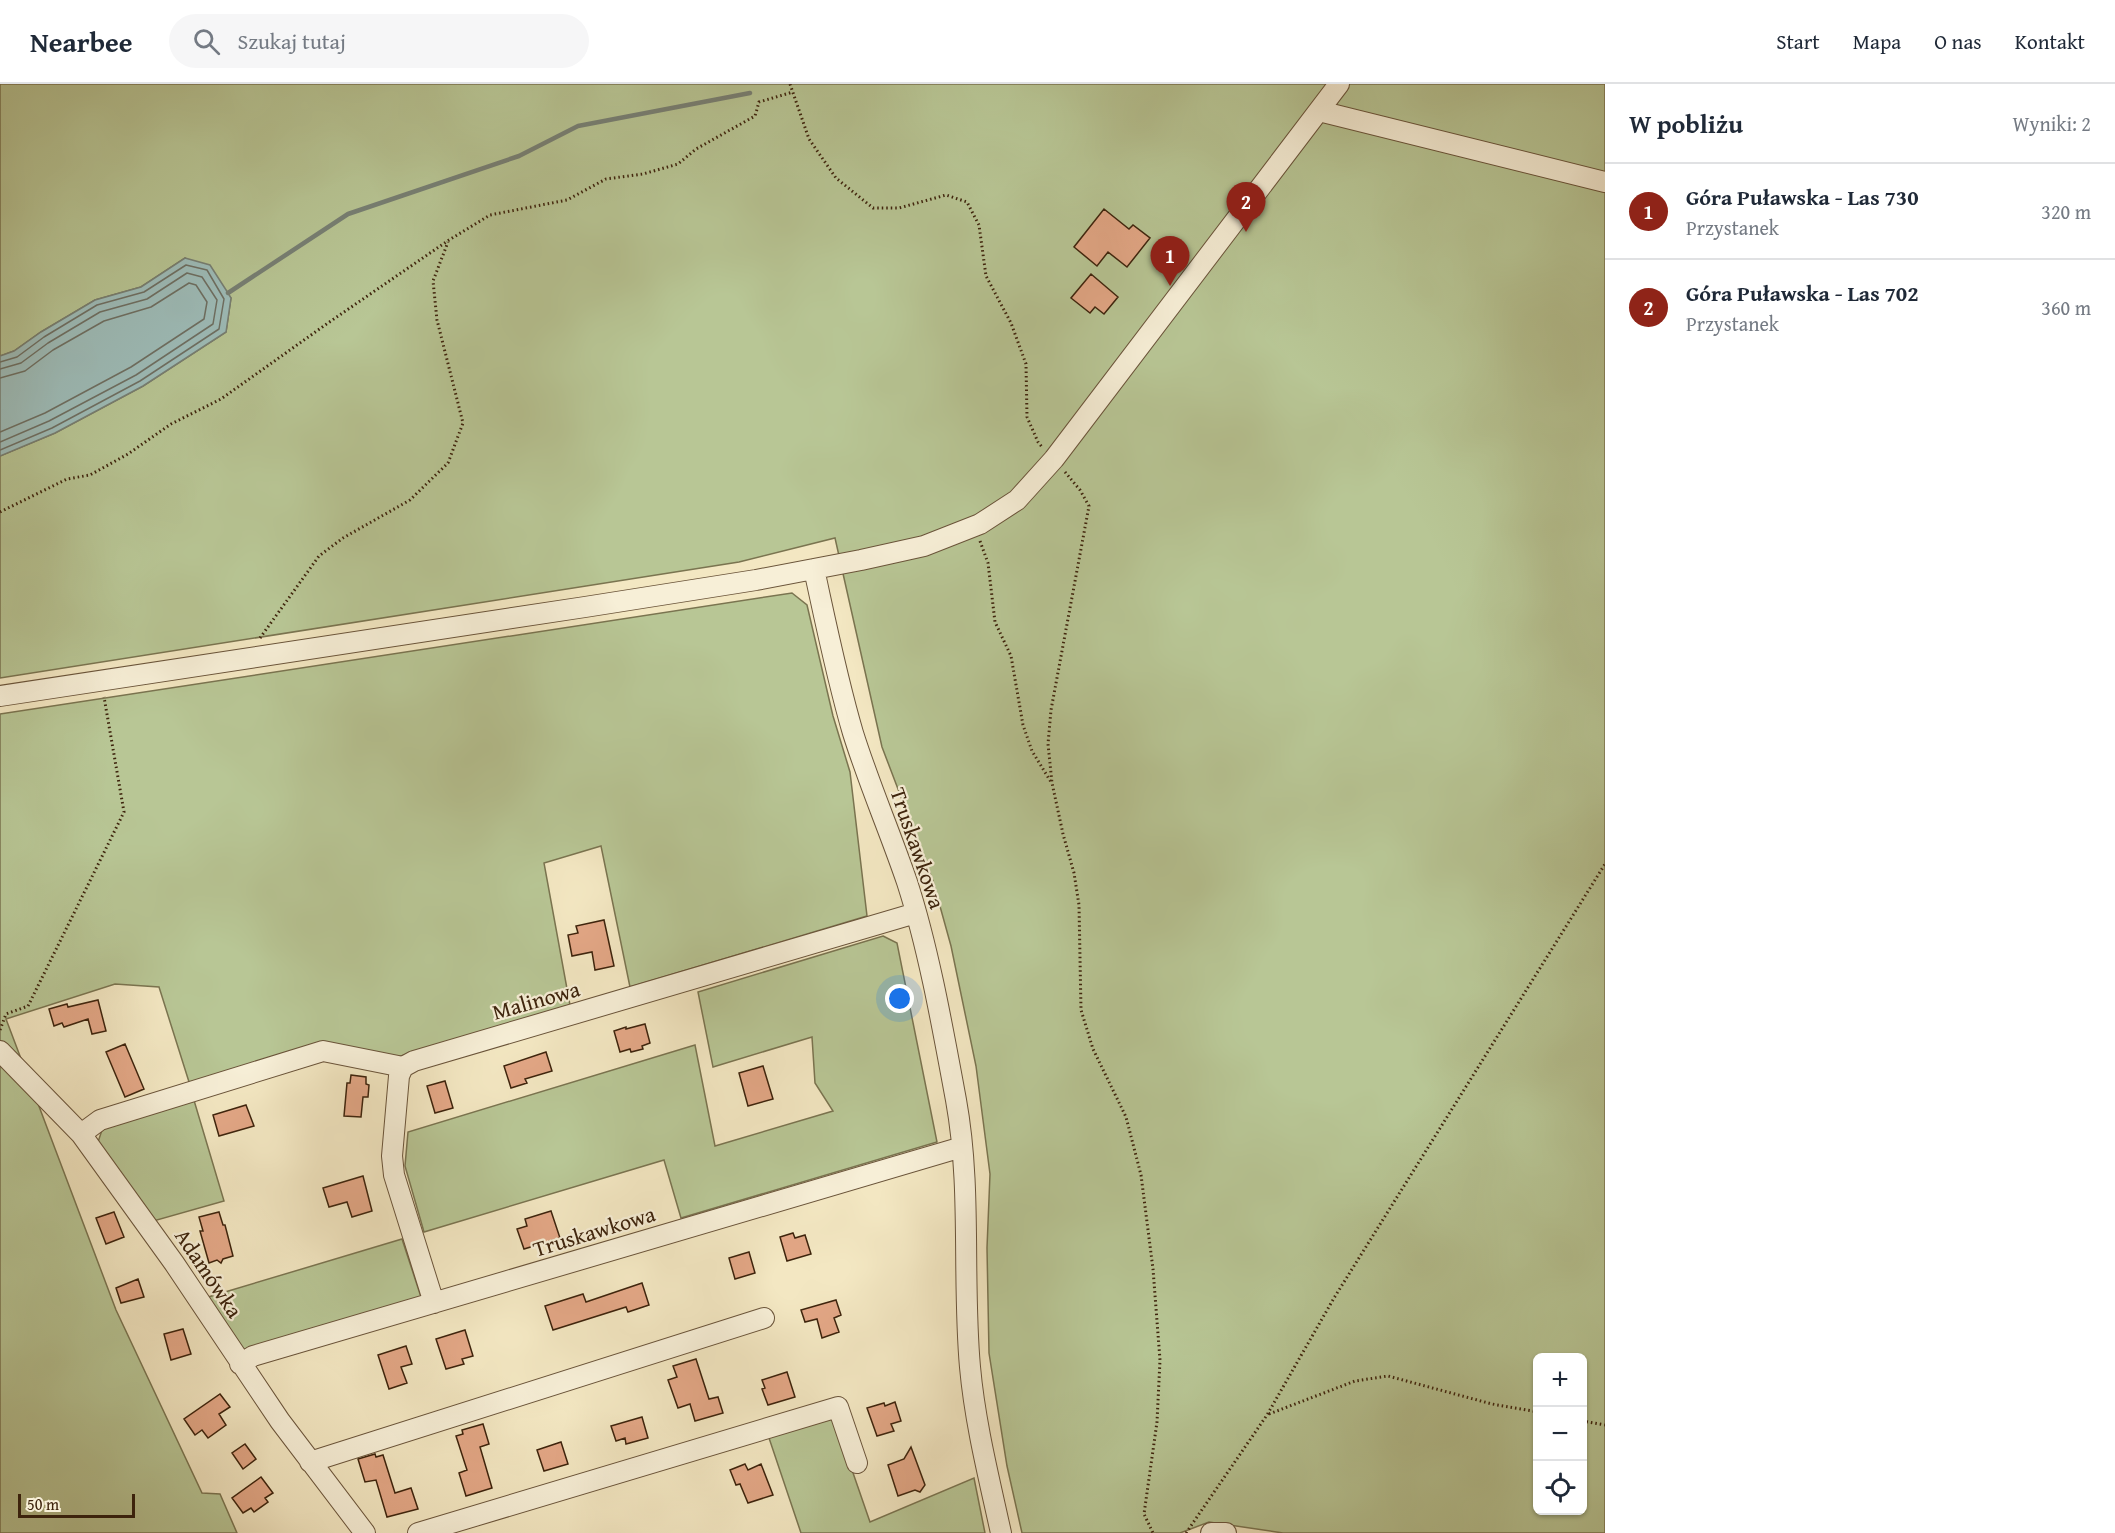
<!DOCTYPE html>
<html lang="pl">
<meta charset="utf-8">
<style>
body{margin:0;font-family:"Gentium Book Plus",serif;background:#f6f6f7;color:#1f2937}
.controls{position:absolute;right:18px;bottom:18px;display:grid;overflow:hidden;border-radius:9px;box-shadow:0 2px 4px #0004}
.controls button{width:54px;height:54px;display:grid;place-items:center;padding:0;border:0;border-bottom:2px solid #e0e1e3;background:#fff;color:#1f2937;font:30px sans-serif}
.scale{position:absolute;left:18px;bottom:15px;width:117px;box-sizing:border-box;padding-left:6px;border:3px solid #3d230c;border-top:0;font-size:16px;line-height:21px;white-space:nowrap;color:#3d230c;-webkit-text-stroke:4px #f7efd7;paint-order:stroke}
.you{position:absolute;left:900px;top:915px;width:21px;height:21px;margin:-15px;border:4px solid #fff;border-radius:50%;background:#1a73e8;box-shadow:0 0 0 9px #1a73e833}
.badge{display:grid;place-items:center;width:39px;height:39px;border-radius:50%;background:#8f2418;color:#fff;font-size:20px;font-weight:700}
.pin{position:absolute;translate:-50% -50px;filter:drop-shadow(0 2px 3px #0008)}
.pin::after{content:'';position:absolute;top:32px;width:21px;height:18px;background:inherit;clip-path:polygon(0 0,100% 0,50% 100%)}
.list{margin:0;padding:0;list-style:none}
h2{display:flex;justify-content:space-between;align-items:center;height:78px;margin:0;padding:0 24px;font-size:26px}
h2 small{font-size:20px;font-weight:400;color:#747a83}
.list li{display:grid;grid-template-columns:39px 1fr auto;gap:18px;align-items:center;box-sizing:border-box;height:96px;padding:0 24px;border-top:2px solid #e0e1e3}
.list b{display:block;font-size:22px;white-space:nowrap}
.list p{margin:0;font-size:20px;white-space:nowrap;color:#747a83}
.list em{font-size:20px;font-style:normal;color:#747a83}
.icon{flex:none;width:33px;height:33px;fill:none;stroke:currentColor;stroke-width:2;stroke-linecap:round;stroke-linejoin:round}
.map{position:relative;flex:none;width:1605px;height:1449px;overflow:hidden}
header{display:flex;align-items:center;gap:36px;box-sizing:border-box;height:84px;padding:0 30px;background:#fff;border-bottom:2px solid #e0e1e3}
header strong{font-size:28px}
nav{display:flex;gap:33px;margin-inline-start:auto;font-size:21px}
.search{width:420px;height:54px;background:#f6f6f7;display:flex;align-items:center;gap:15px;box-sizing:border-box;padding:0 21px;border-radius:33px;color:#747a83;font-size:22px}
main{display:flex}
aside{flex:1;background:#fff}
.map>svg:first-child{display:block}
</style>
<header>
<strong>Nearbee</strong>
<div class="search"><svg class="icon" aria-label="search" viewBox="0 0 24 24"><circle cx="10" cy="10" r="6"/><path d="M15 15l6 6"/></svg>Szukaj tutaj</div>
<nav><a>Start</a><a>Mapa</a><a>O nas</a><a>Kontakt</a></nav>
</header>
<main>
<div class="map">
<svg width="1605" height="1449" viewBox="0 0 1605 1449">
<rect width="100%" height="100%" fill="#f3e7c2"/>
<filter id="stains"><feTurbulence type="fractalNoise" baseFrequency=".00333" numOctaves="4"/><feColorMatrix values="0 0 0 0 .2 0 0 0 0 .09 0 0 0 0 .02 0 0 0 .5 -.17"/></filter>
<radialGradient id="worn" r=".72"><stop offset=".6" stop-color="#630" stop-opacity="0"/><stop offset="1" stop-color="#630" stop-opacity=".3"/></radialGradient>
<path fill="#b8c695" stroke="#7a7450" stroke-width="1.5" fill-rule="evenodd" d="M0 0H1605V1449H1283L1209 1438 1180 1449H1022L1007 1382 989 1269 987 1164 990 1090 976 982 951 862 933 797 882 663 835 454 739 478 0 594V372L55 349 143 302 226 248 231 214 185 174 141 203 95 216 41 248 14 267 0 272ZM1538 1274H1582V1426H1538Z
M792 509 807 521 833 632 850 688 867 832 630 903 601 762 544 779 570 921 391 975 320 960 190 1001 159 903 115 900 6 935 116 1226 202 1409 220 1410 237 1449H0V630Z
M883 852 897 859 937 1058 681 1134 664 1076 424 1148 405 1082 408 1048 695 961 715 1062 833 1027 815 999 812 953 713 983 698 908Z
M193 1013 224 1117 150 1138 96 1064 103 1043Z
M402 1155 421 1213 242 1266 205 1214Z
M833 1331 870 1438 974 1394 985 1449H801L768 1351Z"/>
<path fill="#9ebebb" stroke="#778075" stroke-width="1.5" d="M185 174 210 181 228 209 231 214 226 248 143 302 55 349 0 372V272L14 267 41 248 95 216 141 203Z"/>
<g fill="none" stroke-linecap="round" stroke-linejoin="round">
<path stroke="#6e7064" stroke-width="1.5" d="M0 278 17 273 44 253 97 221 144 208 186 181 207 186 224 215 219 245 140 297 52 344 0 366
M0 285 21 279 48 259 100 228 147 215 187 189 202 193 217 216 213 240 136 291 49 337 0 358
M0 294 25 287 53 266 104 237 151 223 189 199 196 201 207 218 204 235 131 283 45 329 0 348"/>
<path stroke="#778075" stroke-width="4.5" d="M228 209 348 130 519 72 578 42 750 9"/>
</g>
<path fill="#e3a786" stroke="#3d230c" stroke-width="1.5" d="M1104 125 1129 145 1133 141 1150 154 1127 183 1108 168 1097 182 1074 163Z
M1091 190 1118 213 1104 230 1095 223 1090 229 1071 214Z
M604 836 614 882 595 886 592 868 572 872 568 851 578 849 576 842Z
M98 916 106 947 92 950 88 935 64 943 62 939 54 942 49 925 67 920 68 923Z
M645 940 650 959 642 962 643 965 631 968 630 965 620 968 614 947 626 943V945Z
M125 960 144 1005 125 1013 106 968Z
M546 968 552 987 525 995 527 999 511 1004 504 982Z
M763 982 773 1015 748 1022 739 989Z
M351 991 366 993V1000L369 1001 368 1013H363L361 1033 344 1032 347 999H350Z
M445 997 453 1024 435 1029 427 1002Z
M246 1021 254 1042 219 1052 213 1031Z
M363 1092 372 1127 352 1133 347 1118 329 1123 323 1104Z
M551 1127 560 1154 524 1165 517 1145 527 1142 525 1135Z
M114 1128 124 1153 106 1160 96 1134Z
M219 1128 223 1141H225L233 1172 223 1175 221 1179 217 1176 209 1179 200 1147H203L199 1133Z
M793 1149 795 1154 805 1151 811 1170 787 1177 780 1153Z
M749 1168 755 1189 735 1195 729 1174Z
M138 1195 144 1213 121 1219 116 1204Z
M642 1199 649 1221 628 1228 626 1223 553 1246 545 1222 583 1210 586 1218Z
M836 1216 841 1231 834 1234 839 1248 822 1254 817 1235 805 1238 801 1226Z
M183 1245 191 1270 171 1276 164 1250Z
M465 1246 473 1272 462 1275 464 1280 446 1285 436 1255Z
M406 1262 412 1280 401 1283 407 1299 389 1305 378 1271Z
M696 1275 709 1315 718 1313 723 1329 695 1337 690 1320 678 1324 668 1296 677 1293 673 1282Z
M787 1288 795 1313 768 1321 762 1305 765 1304 762 1296Z
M220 1310 230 1323 219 1330 226 1341 208 1354 202 1346 195 1351 184 1335Z
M895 1318 901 1337 891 1340 894 1347 877 1352 867 1324 884 1319 885 1322Z
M642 1333 648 1354 626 1360 625 1354 616 1357 611 1342Z
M483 1340 489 1360 480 1363 492 1404 466 1412 459 1389 467 1386 456 1352 463 1350 462 1346Z
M561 1358 568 1380 544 1387 537 1366Z
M245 1360 256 1375 243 1385 232 1369Z
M911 1363 925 1401 920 1408 915 1406 898 1412 888 1381 904 1375Z
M375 1370 376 1373 383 1371 395 1409 411 1404 418 1425 387 1433 376 1396 365 1398 358 1375Z
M745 1380 748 1386 761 1380 773 1411 748 1419 740 1400 736 1401 730 1386Z
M261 1393 273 1409 265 1414 268 1418 254 1428 251 1424 243 1429 232 1414Z"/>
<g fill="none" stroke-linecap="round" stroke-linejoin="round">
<defs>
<path id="minor" d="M1319 27 1605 98
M814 485C826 540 837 595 853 649 869 700 890 748 907 798 929 866 943 946 956 1016 972 1104 962 1194 970 1283 975 1339 989 1394 1001 1449
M0 612 585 523 756 496 861 476 924 462 980 440 1017 416 1054 375 1339 0
M0 967 81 1050 174 1179 280 1337 365 1449
M81 1050 100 1036 323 967 403 983
M434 1219 394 1091 392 1072 399 992 403 983 414 977 916 829
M240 1280 253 1272 962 1063
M310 1378 764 1234
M418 1449 838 1323 857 1379
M1211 1449H1226"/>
</defs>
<use href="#minor" stroke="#6a543a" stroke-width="22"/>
<path stroke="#3d230c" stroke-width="3" stroke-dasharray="1.5 3" stroke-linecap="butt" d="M790 0 809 55 836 94 873 124H899L946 111 967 118 979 141 986 192 1011 239 1026 280 1027 333 1038 358 1042 363
M1065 388 1080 406 1089 422 1051 626 1048 660 1052 699 1063 750 1074 789 1079 821 1081 926 1093 965 1126 1033 1141 1091 1153 1185 1160 1276 1157 1338 1144 1430 1153 1449
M0 428 67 395 90 391 128 370 171 340 221 315 328 239 449 156 490 131 567 116 606 95 643 90 678 80 696 65 755 32 759 18 793 8
M980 457 988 479 995 538 1011 572 1023 641 1032 667 1051 698
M260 554 319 472 343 454 410 416 448 379 463 339 437 236 433 197 448 158
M0 946 6 930 28 922 124 728 104 613
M1269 1330 1355 1297 1388 1292 1492 1320 1538 1328
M1582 1337 1605 1341
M1186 1449 1267 1331 1334 1214 1605 780"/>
<use href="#minor" stroke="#f7efd7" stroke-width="20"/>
</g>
<g text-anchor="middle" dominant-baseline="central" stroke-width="4.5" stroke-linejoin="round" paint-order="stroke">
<g font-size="22" fill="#3d230c" stroke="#f7efd7">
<text transform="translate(918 764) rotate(71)">Truskawkowa</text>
<text transform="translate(536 916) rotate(-16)">Malinowa</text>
<text transform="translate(594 1147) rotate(-17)">Truskawkowa</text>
<text transform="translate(209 1189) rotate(56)">Adamówka</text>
</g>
</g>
<rect width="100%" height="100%" filter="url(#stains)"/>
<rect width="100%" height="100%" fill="url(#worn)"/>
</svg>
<div class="controls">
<button>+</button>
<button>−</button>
<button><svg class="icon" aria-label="locate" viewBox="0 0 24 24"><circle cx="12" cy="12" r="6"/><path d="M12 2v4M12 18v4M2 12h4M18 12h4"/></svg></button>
</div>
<div class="scale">50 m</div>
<div class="you"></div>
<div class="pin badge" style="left:1170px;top:202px">1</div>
<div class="pin badge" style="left:1246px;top:148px">2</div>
</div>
<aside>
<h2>W pobliżu<small>Wyniki: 2</small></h2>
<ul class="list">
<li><span class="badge">1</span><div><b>Góra Puławska - Las 730</b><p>Przystanek</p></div><em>320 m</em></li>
<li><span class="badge">2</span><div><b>Góra Puławska - Las 702</b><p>Przystanek</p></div><em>360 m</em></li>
</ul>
</aside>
</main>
